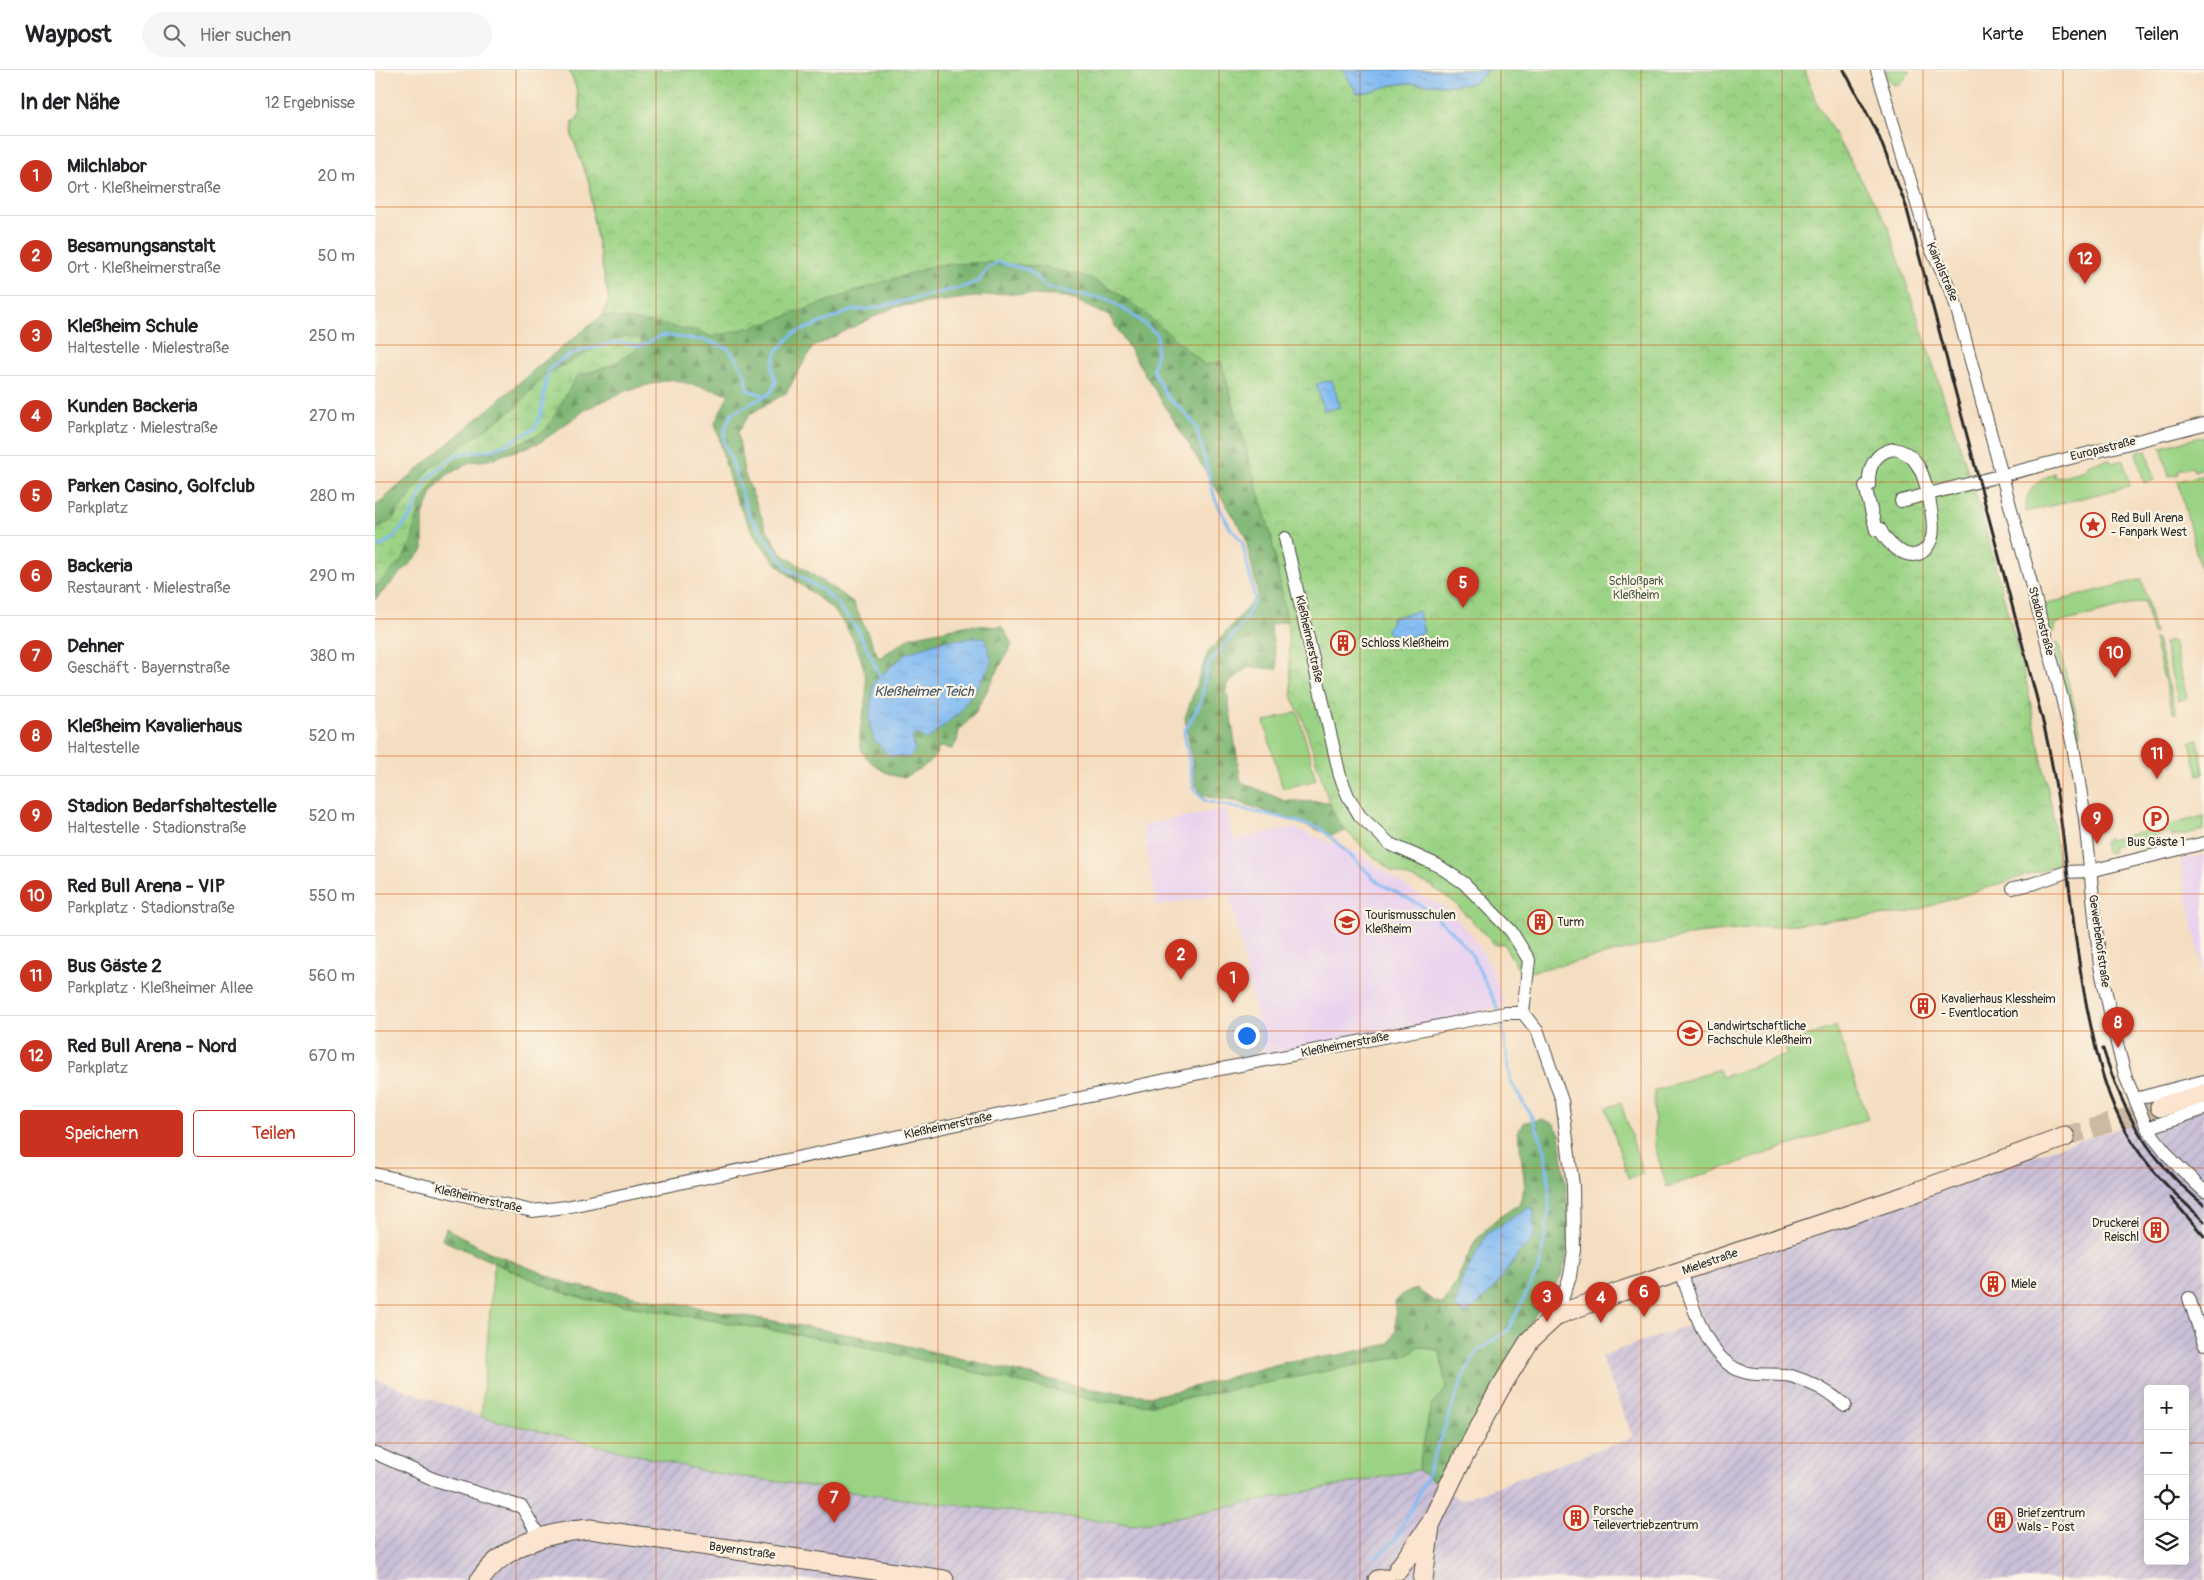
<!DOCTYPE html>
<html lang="de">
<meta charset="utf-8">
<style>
body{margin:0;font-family:Pangolin,sans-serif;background:#f6f6f6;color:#202124}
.controls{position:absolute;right:15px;bottom:15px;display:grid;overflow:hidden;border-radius:5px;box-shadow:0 2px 12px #0003}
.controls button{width:45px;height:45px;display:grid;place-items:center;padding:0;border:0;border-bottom:1px solid #e0e0e0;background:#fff;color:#202124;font:25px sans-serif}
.you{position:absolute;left:871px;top:965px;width:18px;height:18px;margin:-12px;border:4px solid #fff;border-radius:50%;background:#1a73e8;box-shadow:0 0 0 8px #1a73e833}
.badge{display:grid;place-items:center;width:32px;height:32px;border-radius:50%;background:#c8321e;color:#fff;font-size:16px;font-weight:700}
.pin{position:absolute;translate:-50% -41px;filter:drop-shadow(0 1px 2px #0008)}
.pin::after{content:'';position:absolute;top:26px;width:18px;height:15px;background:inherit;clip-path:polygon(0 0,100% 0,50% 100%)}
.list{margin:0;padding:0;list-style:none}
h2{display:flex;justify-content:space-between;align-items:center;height:65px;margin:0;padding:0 20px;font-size:21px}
h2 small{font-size:16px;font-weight:400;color:#757577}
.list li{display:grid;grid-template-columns:32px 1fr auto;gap:15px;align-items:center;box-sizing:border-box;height:80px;padding:0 20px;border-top:1px solid #e0e0e0}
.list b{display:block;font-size:19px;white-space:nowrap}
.list p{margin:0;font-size:16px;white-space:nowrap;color:#757577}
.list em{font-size:16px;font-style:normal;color:#757577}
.actions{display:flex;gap:10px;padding:15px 20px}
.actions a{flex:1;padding:11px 0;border:1px solid #c8321e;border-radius:5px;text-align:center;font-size:18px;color:#c8321e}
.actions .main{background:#c8321e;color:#fff}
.icon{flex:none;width:28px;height:28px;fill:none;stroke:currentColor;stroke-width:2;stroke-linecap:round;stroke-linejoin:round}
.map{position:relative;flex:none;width:1829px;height:1510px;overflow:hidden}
header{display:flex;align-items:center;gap:30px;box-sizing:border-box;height:70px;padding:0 25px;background:#fff;border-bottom:1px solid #e0e0e0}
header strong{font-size:24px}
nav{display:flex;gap:28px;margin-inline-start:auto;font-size:18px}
.search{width:350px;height:45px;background:#f6f6f6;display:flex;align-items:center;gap:12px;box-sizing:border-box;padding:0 18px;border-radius:28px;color:#757577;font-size:19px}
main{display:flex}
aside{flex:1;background:#fff}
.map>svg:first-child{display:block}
</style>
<header>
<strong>Waypost</strong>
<div class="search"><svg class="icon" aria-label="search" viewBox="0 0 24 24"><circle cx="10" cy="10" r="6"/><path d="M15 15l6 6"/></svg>Hier suchen</div>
<nav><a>Karte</a><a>Ebenen</a><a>Teilen</a></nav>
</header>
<main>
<aside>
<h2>In der Nähe<small>12 Ergebnisse</small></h2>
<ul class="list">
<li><span class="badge">1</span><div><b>Milchlabor</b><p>Ort · Kleßheimerstraße</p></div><em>20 m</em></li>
<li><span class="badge">2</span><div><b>Besamungsanstalt</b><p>Ort · Kleßheimerstraße</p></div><em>50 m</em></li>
<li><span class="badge">3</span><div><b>Kleßheim Schule</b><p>Haltestelle · Mielestraße</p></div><em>250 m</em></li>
<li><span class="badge">4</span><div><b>Kunden Backeria</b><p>Parkplatz · Mielestraße</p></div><em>270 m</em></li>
<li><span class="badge">5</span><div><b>Parken Casino, Golfclub</b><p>Parkplatz</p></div><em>280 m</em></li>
<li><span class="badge">6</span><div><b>Backeria</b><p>Restaurant · Mielestraße</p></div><em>290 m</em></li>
<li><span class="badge">7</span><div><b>Dehner</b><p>Geschäft · Bayernstraße</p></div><em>380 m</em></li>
<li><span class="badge">8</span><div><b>Kleßheim Kavalierhaus</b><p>Haltestelle</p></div><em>520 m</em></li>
<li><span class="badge">9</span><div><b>Stadion Bedarfshaltestelle</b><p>Haltestelle · Stadionstraße</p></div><em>520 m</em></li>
<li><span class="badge">10</span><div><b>Red Bull Arena - VIP</b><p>Parkplatz · Stadionstraße</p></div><em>550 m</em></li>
<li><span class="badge">11</span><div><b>Bus Gäste 2</b><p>Parkplatz · Kleßheimer Allee</p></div><em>560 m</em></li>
<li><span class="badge">12</span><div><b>Red Bull Arena - Nord</b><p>Parkplatz</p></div><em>670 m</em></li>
</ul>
<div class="actions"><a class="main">Speichern</a><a>Teilen</a></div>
</aside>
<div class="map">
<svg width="1829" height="1510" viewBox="0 0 1829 1510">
<defs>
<pattern id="industrial-furrows" width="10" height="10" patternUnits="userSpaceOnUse" patternTransform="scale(1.25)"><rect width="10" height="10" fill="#c9bfd7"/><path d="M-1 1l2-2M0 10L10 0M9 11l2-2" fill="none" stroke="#ada4b9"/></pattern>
<pattern id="forest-firs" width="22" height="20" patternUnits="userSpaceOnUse" patternTransform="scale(1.25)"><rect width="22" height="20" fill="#7cb572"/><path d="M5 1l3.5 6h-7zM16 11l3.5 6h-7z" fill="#66935e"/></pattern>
<pattern id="wetland-marsh" width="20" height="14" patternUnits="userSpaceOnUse" patternTransform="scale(1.25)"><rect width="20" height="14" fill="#9bd385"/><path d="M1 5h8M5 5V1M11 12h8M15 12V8" fill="none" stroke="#86b573"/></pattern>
<pattern id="park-crowns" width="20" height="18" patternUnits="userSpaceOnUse" patternTransform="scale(1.25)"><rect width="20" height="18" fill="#9bd385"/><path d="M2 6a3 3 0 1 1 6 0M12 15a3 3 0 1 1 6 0" fill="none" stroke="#86b573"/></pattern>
<pattern id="water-ripples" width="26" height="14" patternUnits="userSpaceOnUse" patternTransform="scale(1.25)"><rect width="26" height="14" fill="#82bbf3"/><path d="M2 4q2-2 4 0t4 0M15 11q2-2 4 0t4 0" fill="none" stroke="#6b98c5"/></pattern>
</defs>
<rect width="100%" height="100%" fill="#fcf5e5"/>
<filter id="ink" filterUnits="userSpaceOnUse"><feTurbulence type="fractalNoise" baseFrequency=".02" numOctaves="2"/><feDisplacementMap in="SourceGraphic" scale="10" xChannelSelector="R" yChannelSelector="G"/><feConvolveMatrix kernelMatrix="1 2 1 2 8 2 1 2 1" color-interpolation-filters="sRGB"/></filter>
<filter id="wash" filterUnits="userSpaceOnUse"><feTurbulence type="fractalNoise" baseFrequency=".0096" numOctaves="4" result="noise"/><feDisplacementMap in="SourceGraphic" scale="20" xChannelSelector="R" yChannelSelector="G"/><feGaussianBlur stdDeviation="1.12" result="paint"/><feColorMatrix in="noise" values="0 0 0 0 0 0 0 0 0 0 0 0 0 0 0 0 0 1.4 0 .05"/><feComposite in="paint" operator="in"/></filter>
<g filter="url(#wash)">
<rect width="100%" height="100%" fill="#f4dec1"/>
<path fill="#e9d2ee" d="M851 739 859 769 918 758 985 784 1038 821 1070 838 1097 865 1117 899 1131 936 890 987 854 823 781 836 768 755Z
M1829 785V907L1805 790Z"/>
<path fill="url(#industrial-furrows)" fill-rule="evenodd" d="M1829 1032V1510H0V1309L106 1347 333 1402 633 1441 760 1455 1043 1400 1085 1430 1258 1367 1226 1286 1318 1254 1328 1248 1314 1209 1689 1075ZM1773 1319H1810V1491H1773Z"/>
<path fill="#9bd385" stroke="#637f58" d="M1510 0H1536L1527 13 1519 15 1513 10Z
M1829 366V398L1819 401 1817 397 1803 400 1804 404 1794 406 1786 377Z
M1771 380 1779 410 1769 413 1761 383Z
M1734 389 1737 393 1748 390 1755 416 1651 442C1649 421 1662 411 1679 403L1680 408 1711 400 1714 394Z
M1829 405V513L1803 411Z
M1767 509 1780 564H1778L1769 531 1679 554 1680 562H1676C1671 555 1668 541 1671 534Z
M1779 570H1782L1801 643H1798Z
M1798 571 1812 628 1803 631 1789 573Z
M1683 572 1706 664 1703 667 1679 575Z
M923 642 941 710 908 719 889 652Z
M1823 670 1829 703 1823 705 1815 672Z
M1829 746V760L1797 767 1796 762 1737 776 1738 782 1731 783 1729 772 1733 768 1734 770Z
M1461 956 1493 1049 1292 1117 1280 1077 1279 1021 1344 999 1347 1007 1412 985 1409 974Z
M1246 1033 1268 1104 1253 1108 1231 1038Z
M119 1193 184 1221 212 1229 472 1273 776 1335 1034 1285 1044 1276 1065 1281 1071 1319 1056 1336 1043 1400 760 1455 536 1430 333 1402 106 1347Z"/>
<path fill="url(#forest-firs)" stroke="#54704e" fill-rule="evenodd" d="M194 0 643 109 831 295 846 291 896 465 912 551 895 555 903 599 874 597 851 615 866 712 910 731 954 732 962 750 971 761 957 765 864 732 828 726 821 715 810 648 832 584 883 525 870 465 734 246 693 227 631 223 519 237 438 277 411 323 375 344 363 363 369 402 391 458 406 483 478 532 504 588 536 567 594 555 627 557 637 574 600 643 584 661 582 671 577 679 564 677C560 690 553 694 541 701 538 703 532 707 528 707 514 708 489 690 486 678 482 660 490 643 491 625 493 603 483 576 471 557 457 533 430 520 409 501 389 483 374 458 363 433 353 412 347 376 340 353L354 324 296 309 253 320 213 338 164 373 113 390 95 392 72 405 58 420 48 445V480L0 530V436L166 294 228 245 234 230 218 148 214 112 197 66 198 53 206 43 201 17ZM566 571 542 664 537 667 499 614C517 589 538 581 566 571Z
M1167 1049 1179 1054 1185 1064 1195 1154 1191 1189 1186 1206 1148 1264 1066 1416 1043 1400 1056 1336 1071 1319 1065 1281 1044 1276 1034 1285 776 1335 729 1332 472 1273 212 1229 184 1221 67 1170 71 1158 112 1181 197 1215 516 1272 710 1318 755 1324 777 1326 806 1320 907 1293 963 1285 1014 1274 1021 1262 1020 1232 1029 1223 1041 1219 1059 1231 1068 1234 1080 1214 1100 1171 1120 1150 1144 1134 1150 1116 1143 1061 1150 1052Z"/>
<path fill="url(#wetland-marsh)" stroke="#637f58" d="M252 266 266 269 267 276 239 294 201 307 171 360 141 375 83 389 63 407 45 435 37 470 28 488 0 518V460L17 450 55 399 141 337 168 306 232 272Z"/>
<path fill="url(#park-crowns)" stroke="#637f58" d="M194 0H1430L1442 34 1512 154 1604 435 1651 611 1677 740 1684 795 1533 843 1321 864 1146 904 1128 873 1120 875 1079 832 1053 814 1016 801 1004 790 998 787 971 761 962 750 954 732 925 640H922L917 625 912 551 896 465 846 291 830 295 761 236 743 223 716 208 668 197 612 192 562 195 492 217 395 252 338 267 324 261 228 245 234 230 218 148 214 112 197 66 198 53 206 43 201 17Z"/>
<path fill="url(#water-ripples)" stroke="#56738f" d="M968 0H1113L1103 10 1094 14C1070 17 1047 12 1024 14 1010 15 995 24 982 23Z
M957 310 965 337 949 341 941 314Z
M1044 541 1049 563 1021 570 1020 565 1013 563 1012 558 1017 552 1016 548Z
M610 567 617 593 584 643 552 670 542 664 537 667 540 681 533 688 514 686 499 670 494 652 498 614 505 606 532 583 566 571Z
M1152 1138H1159V1168L1144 1183 1116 1222 1091 1244 1080 1238 1087 1210 1112 1164Z"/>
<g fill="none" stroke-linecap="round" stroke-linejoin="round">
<path stroke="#82bbf3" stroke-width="3" d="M391 326 357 343 350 359 349 374 355 385 373 443 412 498 448 521 462 533 484 562 505 606
M0 476H6L19 467 36 446 51 411 75 389 86 383 116 380 132 374 160 358 166 344 171 309 174 299 187 289 204 281 244 272 267 276 287 265 333 271 354 279 370 303 373 320 391 326 396 322 401 312 397 297 402 281 418 264 478 240 495 239 588 217 604 211 613 198 623 192 654 200 671 217 696 223 732 229 758 245 782 264V280L778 300 792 327 808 341 821 356 840 429 855 458 867 471 880 528 869 552 832 596 826 632 809 662 819 718 830 731 909 748 945 758 962 773 1004 813 1047 836 1076 860 1097 885 1124 941
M1002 1487 1019 1471 1034 1443 1050 1411 1088 1307 1102 1282 1133 1260 1165 1196 1174 1140V1116L1170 1080 1158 1049 1136 1012 1126 947"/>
</g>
</g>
<g filter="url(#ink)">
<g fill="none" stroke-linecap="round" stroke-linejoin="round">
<path stroke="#ccbaa3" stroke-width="19" stroke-dasharray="19 9" stroke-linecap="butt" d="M1690 1067 1785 1037"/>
<defs>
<path id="street" d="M1502 0 1554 174 1579 228 1687 628 1698 676 1710 749 1725 896 1743 978 1751 1008 1772 1058 1798 1091 1829 1121
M1519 379C1529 381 1538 386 1543 396 1551 408 1562 456 1556 470 1544 500 1514 479 1505 459L1501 460 1490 416 1494 415C1493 397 1500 382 1519 379Z
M1526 431 1829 354
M910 468 965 706 973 726 985 746 1015 774 1062 795 1089 813 1136 861 1154 890 1148 943 1163 962 1187 1031 1198 1116 1199 1180 1195 1206 1182 1245
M1638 818 1657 814 1691 802 1715 801 1829 773
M1760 1029 1829 1011
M1772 1058 1829 1039
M0 1104 157 1141 191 1137 795 1009 1130 943H1148
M1306 1202C1314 1224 1321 1250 1333 1270 1341 1285 1356 1300 1373 1303 1387 1306 1402 1303 1416 1306 1437 1312 1453 1321 1470 1335
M1814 1228 1829 1274
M0 1383 58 1409 147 1437 165 1468"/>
<path id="secondary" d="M1785 1037 1829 1024
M1023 1500 1056 1453 1079 1405 1124 1320 1155 1270 1182 1245 1247 1221 1530 1126 1690 1067
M105 1510C130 1474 173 1462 215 1459L569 1510
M1003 1510 1010 1509
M1048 1510 1055 1456"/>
</defs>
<use href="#street" stroke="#494642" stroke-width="14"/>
<use href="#secondary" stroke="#494642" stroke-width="21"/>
<use href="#street" stroke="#fff" stroke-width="12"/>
<use href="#secondary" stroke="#fce5d0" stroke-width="19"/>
<path stroke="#2b2b2b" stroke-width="3" d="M1469 0 1503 64 1531 136 1667 648C1692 748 1693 851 1715 952 1723 990 1732 1029 1752 1063 1771 1098 1800 1124 1829 1151
M1728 979C1750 1047 1773 1089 1829 1135
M1795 1127 1829 1166"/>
</g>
</g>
<path fill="none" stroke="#d5540f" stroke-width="1" stroke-opacity="0.55" d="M141 0V1510M281 0V1510M422 0V1510M563 0V1510M703 0V1510M844 0V1510M985 0V1510M1126 0V1510M1266 0V1510M1407 0V1510M1548 0V1510M1688 0V1510M0 137H1829M0 275H1829M0 412H1829M0 549H1829M0 686H1829M0 824H1829M0 961H1829M0 1098H1829M0 1235H1829M0 1373H1773M1810 1373H1829"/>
<defs>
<symbol id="sight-ring" viewBox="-11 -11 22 22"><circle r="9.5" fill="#fcf5e5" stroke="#c8321e" stroke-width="1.5"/><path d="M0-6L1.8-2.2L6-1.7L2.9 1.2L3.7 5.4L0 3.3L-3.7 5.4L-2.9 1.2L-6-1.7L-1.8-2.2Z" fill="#c8321e"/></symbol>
<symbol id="building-ring" viewBox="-11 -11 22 22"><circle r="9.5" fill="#fcf5e5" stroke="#c8321e" stroke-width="1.5"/><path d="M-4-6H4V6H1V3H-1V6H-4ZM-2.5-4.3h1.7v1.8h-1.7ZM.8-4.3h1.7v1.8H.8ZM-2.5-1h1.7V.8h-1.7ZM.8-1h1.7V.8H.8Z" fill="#c8321e"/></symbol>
<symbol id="parking-ring" viewBox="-11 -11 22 22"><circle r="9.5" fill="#fcf5e5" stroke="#c8321e" stroke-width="1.5"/><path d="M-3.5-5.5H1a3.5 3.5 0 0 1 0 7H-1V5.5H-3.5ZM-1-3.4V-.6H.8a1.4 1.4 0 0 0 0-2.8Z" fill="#c8321e"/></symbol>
<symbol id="school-ring" viewBox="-11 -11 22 22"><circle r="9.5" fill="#fcf5e5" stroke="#c8321e" stroke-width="1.5"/><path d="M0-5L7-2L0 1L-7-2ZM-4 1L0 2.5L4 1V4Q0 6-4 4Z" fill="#c8321e"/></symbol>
</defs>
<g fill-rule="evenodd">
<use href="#sight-ring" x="1704" y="441" width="28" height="28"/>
<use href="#building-ring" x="954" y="559" width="28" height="28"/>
<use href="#parking-ring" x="1767" y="735" width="28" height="28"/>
<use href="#school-ring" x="958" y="838" width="28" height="28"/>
<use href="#building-ring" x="1151" y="838" width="28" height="28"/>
<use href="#building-ring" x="1534" y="922" width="28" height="28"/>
<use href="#school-ring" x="1301" y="949" width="28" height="28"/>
<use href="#building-ring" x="1767" y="1146" width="28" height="28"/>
<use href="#building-ring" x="1604" y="1200" width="28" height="28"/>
<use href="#building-ring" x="1187" y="1434" width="28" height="28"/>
<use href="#building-ring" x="1611" y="1436" width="28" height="28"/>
</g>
<g text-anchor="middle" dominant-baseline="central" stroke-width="4.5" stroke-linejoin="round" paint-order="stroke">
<g font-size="12" fill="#2b2b2b" stroke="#fcf5e5">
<text transform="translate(1567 202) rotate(67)">Kaindlstraße</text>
<text transform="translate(1728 379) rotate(-14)">Europastraße</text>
<text transform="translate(1666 551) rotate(75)">Stadionstraße</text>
<text transform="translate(934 569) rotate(77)">Kleßheimerstraße</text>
<text transform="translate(1724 871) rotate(82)">Gewerbehofstraße</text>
<text transform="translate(970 975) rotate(-11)">Kleßheimerstraße</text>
<text transform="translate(573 1056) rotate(-12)">Kleßheimerstraße</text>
<text transform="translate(103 1129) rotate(13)">Kleßheimerstraße</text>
<text transform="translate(1335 1192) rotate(-19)">Mielestraße</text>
<text transform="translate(367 1481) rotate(8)">Bayernstraße</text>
</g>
<g font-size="12" fill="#2b2b2b" stroke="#fcf5e5" text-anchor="start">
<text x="1736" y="448">Red Bull Arena<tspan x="1736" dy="14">- Fanpark West</tspan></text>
<text x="986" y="573">Schloss Kleßheim</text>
<text x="1781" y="772" text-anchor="middle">Bus Gäste 1</text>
<text x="990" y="845">Tourismusschulen<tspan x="990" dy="14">Kleßheim</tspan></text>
<text x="1182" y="852">Turm</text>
<text x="1566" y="929">Kavalierhaus Klessheim<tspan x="1566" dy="14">- Eventlocation</tspan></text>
<text x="1332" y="956">Landwirtschaftliche<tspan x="1332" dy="14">Fachschule Kleßheim</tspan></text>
<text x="1764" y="1153" text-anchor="end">Druckerei<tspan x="1764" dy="14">Reischl</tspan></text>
<text x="1636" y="1214">Miele</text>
<text x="1218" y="1441">Porsche<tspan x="1218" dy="14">Teilevertriebzentrum</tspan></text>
<text x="1642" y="1443">Briefzentrum<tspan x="1642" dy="14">Wals - Post</tspan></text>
</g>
<g font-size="12" fill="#4d5d46" stroke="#fcf5e5">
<text x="1261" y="511">Schloßpark<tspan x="1261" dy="14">Kleßheim</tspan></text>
</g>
<g font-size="14" font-style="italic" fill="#455667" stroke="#fcf5e5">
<text x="549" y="621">Kleßheimer Teich</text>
</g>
</g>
</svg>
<div class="controls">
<button>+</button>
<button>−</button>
<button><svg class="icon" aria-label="locate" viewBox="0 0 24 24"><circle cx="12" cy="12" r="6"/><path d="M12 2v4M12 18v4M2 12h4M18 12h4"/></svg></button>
<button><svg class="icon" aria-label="layers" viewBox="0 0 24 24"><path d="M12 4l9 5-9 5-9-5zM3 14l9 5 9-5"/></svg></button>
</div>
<div class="you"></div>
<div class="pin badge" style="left:858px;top:933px">1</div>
<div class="pin badge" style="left:806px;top:910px">2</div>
<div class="pin badge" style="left:1172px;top:1252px">3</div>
<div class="pin badge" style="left:1226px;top:1253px">4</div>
<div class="pin badge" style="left:1088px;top:538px">5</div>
<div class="pin badge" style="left:1269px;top:1247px">6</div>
<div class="pin badge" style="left:459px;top:1453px">7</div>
<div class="pin badge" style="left:1743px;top:978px">8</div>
<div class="pin badge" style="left:1722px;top:774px">9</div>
<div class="pin badge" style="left:1740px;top:608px">10</div>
<div class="pin badge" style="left:1782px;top:709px">11</div>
<div class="pin badge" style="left:1710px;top:214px">12</div>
</div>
</main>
